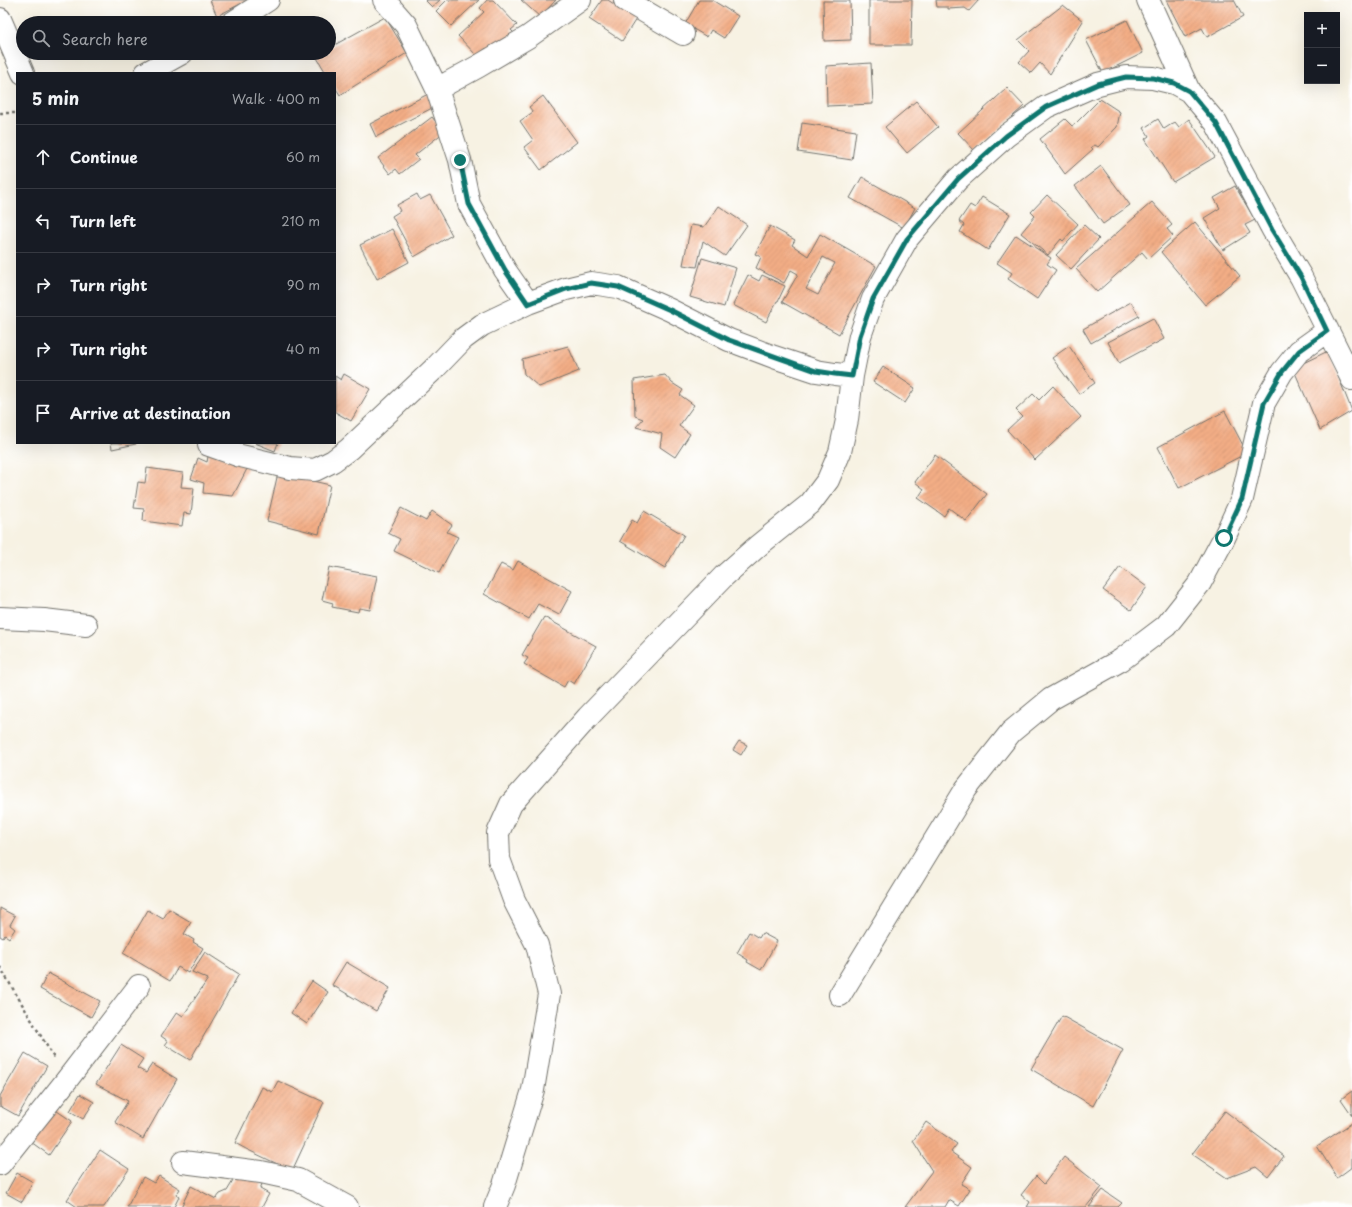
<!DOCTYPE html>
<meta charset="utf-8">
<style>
body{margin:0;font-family:"Playpen Sans",sans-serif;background:#20242c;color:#f1f3f6}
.controls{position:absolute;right:12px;top:12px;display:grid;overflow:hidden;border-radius:0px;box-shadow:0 4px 16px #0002}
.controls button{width:36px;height:36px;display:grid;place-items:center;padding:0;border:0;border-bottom:1px solid #363941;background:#171b24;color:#f1f3f6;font:20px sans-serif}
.stop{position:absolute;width:12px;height:12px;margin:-9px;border:3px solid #0f766e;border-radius:50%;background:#fff}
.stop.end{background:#0f766e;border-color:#fff;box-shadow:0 1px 4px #0008}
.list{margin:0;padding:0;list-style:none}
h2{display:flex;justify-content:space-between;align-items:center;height:52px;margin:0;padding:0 16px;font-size:17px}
h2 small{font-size:13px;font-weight:400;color:#9ea1a6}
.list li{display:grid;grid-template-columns:26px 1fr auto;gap:12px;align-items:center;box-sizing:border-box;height:64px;padding:0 16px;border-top:1px solid #363941}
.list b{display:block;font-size:15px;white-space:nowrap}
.list em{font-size:13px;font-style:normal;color:#9ea1a6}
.icon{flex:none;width:22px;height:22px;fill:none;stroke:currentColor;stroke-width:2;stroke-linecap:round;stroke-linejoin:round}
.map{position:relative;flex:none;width:1352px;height:1207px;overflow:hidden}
.search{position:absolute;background:#171b24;box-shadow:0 4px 16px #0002;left:16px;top:16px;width:320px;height:44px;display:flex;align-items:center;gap:10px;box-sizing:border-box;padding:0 14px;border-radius:22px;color:#9ea1a6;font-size:15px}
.panel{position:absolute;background:#171b24;box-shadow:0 4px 16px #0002;left:16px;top:72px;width:320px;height:372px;border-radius:0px}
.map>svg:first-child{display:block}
</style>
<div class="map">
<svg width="1352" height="1207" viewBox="0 0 1352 1207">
<defs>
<pattern id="building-hatch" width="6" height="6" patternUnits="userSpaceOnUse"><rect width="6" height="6" fill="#f3ad85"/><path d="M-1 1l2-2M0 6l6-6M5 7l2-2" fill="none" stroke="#d09573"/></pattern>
</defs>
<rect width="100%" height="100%" fill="#fff"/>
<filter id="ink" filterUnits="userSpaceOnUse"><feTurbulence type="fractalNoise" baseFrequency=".025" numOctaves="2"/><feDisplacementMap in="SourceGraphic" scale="8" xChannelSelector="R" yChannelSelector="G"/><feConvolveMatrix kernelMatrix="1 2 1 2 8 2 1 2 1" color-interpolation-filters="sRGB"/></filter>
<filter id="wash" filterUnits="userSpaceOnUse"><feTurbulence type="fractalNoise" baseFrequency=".012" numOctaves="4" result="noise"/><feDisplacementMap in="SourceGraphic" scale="16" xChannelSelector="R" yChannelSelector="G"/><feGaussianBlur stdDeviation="0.9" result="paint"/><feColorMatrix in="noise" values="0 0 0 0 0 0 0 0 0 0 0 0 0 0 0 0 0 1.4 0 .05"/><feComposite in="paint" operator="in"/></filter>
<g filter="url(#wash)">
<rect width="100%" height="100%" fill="#f7f2e3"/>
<g id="blocks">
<path fill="url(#building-hatch)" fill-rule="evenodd" d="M210 0H248L217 16Z
M425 0H440L432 7Z
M447 0H479L451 26 436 11Z
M487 0H493L517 25 511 30 517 36 489 52 486 48 477 56 458 36 484 12 480 8Z
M521 0H556L540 17Z
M602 0H608L636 19 622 41 589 19Z
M699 0H712L738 16 724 38 711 30 707 37 685 24Z
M869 0H912L911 45H869Z
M936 0H979L969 11 965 8 948 9V7H937Z
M1166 0H1234L1243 17 1207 37 1202 28 1185 37Z
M823 1H850L851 40 824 41Z
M1063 5 1083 21 1050 74 1040 63 1031 73 1019 62 1029 51 1018 40Z
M385 17 407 53 340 95 335 87V73H326L316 56 320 53H329V48Z
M1127 20 1143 53 1103 73 1086 40Z
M871 63 873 104 827 106 826 66Z
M1007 88 1024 106 975 151 958 133Z
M430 93 436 106 376 137 370 124Z
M543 96 577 142 541 170 524 147 533 140 520 121 533 112 529 107Z
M1100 99 1120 112 1117 127 1098 147 1095 145 1091 147 1093 149 1065 174 1040 139 1065 119 1072 126 1075 124Z
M916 101 938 127 907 153 885 127Z
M432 117 444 132 415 155 419 159 400 174 396 169 390 174 378 158Z
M1158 119 1164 129 1175 122 1179 127 1189 119 1215 157 1173 182 1145 139 1149 136 1144 128Z
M802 123 856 131 852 160 798 152Z
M1101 166 1130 205 1103 224 1075 186Z
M862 177 915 208 904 228 850 198Z
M1235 186 1255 220 1245 225 1250 233 1223 250 1204 218 1220 208 1214 198Z
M417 194 420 200 430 195 452 235 414 257 392 216 400 211 397 205Z
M1047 195 1078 224 1063 241 1061 239 1048 255 1021 233 1035 216 1031 212Z
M982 197 1010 214 988 250 960 232 964 225 959 221 970 205 975 208Z
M1152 202 1172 225 1167 229 1173 236 1148 259 1142 252 1097 292 1076 269Z
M719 206 747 225 725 256 703 241 697 267 683 265 691 225 704 227Z
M1195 222 1240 276 1205 305 1161 252Z
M1084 225 1099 239 1071 269 1056 255Z
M770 226 795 240 792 245 808 256 820 234 876 266 839 334 782 302 798 274 791 270 784 283 756 268 761 257 755 254ZM823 257 835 263 818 295 806 289Z
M392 229 409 262 377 279 360 245Z
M1016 235 1051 258 1047 264 1056 270 1037 299 1008 279 1012 273 997 263Z
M702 258 736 268 724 307 690 297Z
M748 275 759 281 762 275 785 286 778 301H777L766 322 733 305Z
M1131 302 1139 316 1091 343 1083 329Z
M1153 318 1164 339 1119 363 1108 342Z
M568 346 579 371 539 387 524 374 522 359Z
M1069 346 1095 383 1079 394 1052 358Z
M1328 351 1352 411 1320 430 1293 368Z
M883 367 915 388 905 403 873 382Z
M344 374 370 389 351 421 335 412V376L341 380Z
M665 375 672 383 683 390 680 395 694 405 679 426 690 434 675 457 660 447 662 434 636 427 643 419 635 416 634 380Z
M1053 386 1081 417 1035 460 1007 430 1022 416 1016 410 1033 394 1039 400Z
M1225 411 1247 453 1179 488 1158 447Z
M111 443H136V444L112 449Z
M255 443H278L275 451Z
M209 451 248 467 233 496 203 493 204 483 191 479 198 458 207 462Z
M935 455 987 494 966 521 949 508 944 516 918 498 924 489 915 482Z
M147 468 183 473 181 487 194 488 191 514 184 513 182 526 143 521 144 509 134 508 138 482 145 483Z
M278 473 330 485 319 534 267 521Z
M401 508 426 521 432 511 452 525 447 532 458 537 439 573 394 551 400 539 388 533Z
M644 511 684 535 665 568 620 541 632 520 637 523Z
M518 561 572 591 559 615 538 604 529 619 484 594 501 564 513 570Z
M329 567 377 576 370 610 359 608 358 612 332 607 333 603 322 600Z
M1120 567 1147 587 1131 610 1103 590Z
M544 617 596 646 574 684 568 680 564 687 524 664 528 658 522 655Z
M739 741 747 745 741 755 733 750Z
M0 908 15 916 10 925 15 929 9 938 5 935 3 938 0 936Z
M169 909 191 922 184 934 194 940 193 942 203 948 188 973 178 967 170 981 123 953 148 910 163 919Z
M749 932 759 938 762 933 777 941 761 970 747 962 748 960 737 953Z
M205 952 239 974 190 1060 165 1045 168 1041 161 1036 177 1012 183 1016 208 979 192 972Z
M346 962 390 988 376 1011 332 985Z
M48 973 100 1001 91 1017 40 989Z
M312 981 328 992 307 1024 291 1013Z
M1062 1016 1123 1050 1093 1106 1031 1069Z
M121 1045 143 1059 137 1068 146 1073 152 1064 177 1079 143 1139 115 1122 128 1101 96 1084Z
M25 1053 47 1066 18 1116 0 1106V1096Z
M278 1081 324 1102 292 1171 246 1149 235 1143 262 1087 272 1092Z
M1352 1091V1115L1341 1099Z
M80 1094 94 1102 83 1119 70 1111Z
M54 1109 72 1121 49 1155 31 1142Z
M1225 1111 1284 1156 1268 1177 1256 1167 1227 1178 1192 1154Z
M926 1122 957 1144 951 1152 972 1167 961 1184 970 1189 959 1206 949 1200 945 1207H905L932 1171 913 1141Z
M1352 1123V1167L1337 1178 1317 1146Z
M100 1150 129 1169 104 1207H77L67 1200Z
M1064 1157 1102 1187 1086 1207H1027L1030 1202 1021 1195 1036 1176 1044 1184Z
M17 1173 33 1182 22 1202 6 1193Z
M159 1176 180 1189 176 1195 179 1197 174 1207H127L143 1177 154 1183Z
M236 1176H247L262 1184 260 1189 269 1194 262 1207H181L191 1186 216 1199 220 1194 227 1191Z
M1103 1190 1122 1203 1118 1207H1089Z"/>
</g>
</g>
<g filter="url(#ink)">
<use href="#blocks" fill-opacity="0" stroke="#72716b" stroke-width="1"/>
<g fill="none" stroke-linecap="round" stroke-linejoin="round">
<defs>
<path id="street" d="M384 0 406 25 437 89 460 160 469 204 505 270 528 303
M625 0 683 34
M1148 0 1189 91
M0 19 23 73
M232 23 268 0
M146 73 182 53
M437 89 479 66 528 37 580 0
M209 445 237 455 290 468 315 470 333 461 349 449 436 367 463 339 482 325 528 303 566 289 591 283 618 287 670 310 729 340 774 357 816 371 835 374 852 376
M0 618 44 620 86 625
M840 995 966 789 1011 732 1051 699 1121 660 1166 626 1200 583 1224 538 1242 499 1264 403 1282 372 1299 351 1327 331
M183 1162 261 1172 298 1180 347 1207
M0 1164 66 1081 139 986
M495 1207 504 1185 533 1090 549 994 537 945 514 900 499 859 498 833 511 804 588 717 724 576 759 545 810 504 828 480 840 452 847 420 852 376 860 336 873 299 907 239 958 179 1006 136 1046 107 1098 84 1126 77 1153 78 1174 83 1189 91 1216 123 1273 230 1301 277 1352 379"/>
</defs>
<use href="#street" stroke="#72716b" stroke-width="24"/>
<path stroke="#72716b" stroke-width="2.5" stroke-dasharray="3 3" stroke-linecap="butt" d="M0 113H17
M0 967 54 1058"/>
<use href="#street" stroke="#fff" stroke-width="22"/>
</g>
</g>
<g fill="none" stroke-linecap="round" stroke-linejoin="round" filter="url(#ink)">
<path stroke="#0f766e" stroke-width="5" d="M460 160 469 204 505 270 528 304 566 289 591 283 618 287 670 310 729 340 816 371 835 374 852 376 860 336 873 299 907 239 958 179 1006 136 1046 107 1098 84 1126 77 1153 78 1174 83 1189 91 1216 123 1272 230 1301 277 1327 331 1299 351 1282 372 1264 403 1242 499 1224 538"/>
</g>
</svg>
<div class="controls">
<button>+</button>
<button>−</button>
</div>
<div class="stop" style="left:1224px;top:538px"></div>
<div class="stop end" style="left:460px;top:160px"></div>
<div class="search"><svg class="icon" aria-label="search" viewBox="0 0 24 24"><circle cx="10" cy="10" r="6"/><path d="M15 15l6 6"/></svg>Search here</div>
<section class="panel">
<h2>5 min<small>Walk · 400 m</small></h2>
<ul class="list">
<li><svg class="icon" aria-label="ahead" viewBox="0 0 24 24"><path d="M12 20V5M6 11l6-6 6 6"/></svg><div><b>Continue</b></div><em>60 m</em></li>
<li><svg class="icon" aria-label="left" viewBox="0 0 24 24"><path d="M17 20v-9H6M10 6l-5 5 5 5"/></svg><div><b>Turn left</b></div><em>210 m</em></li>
<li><svg class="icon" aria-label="right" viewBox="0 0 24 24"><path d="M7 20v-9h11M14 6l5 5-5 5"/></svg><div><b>Turn right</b></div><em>90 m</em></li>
<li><svg class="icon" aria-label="right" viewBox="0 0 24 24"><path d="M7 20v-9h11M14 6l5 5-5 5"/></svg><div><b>Turn right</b></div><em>40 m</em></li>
<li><svg class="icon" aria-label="arrive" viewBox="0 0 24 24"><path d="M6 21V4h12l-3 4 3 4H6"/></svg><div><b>Arrive at destination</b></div></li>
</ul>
</section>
</div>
